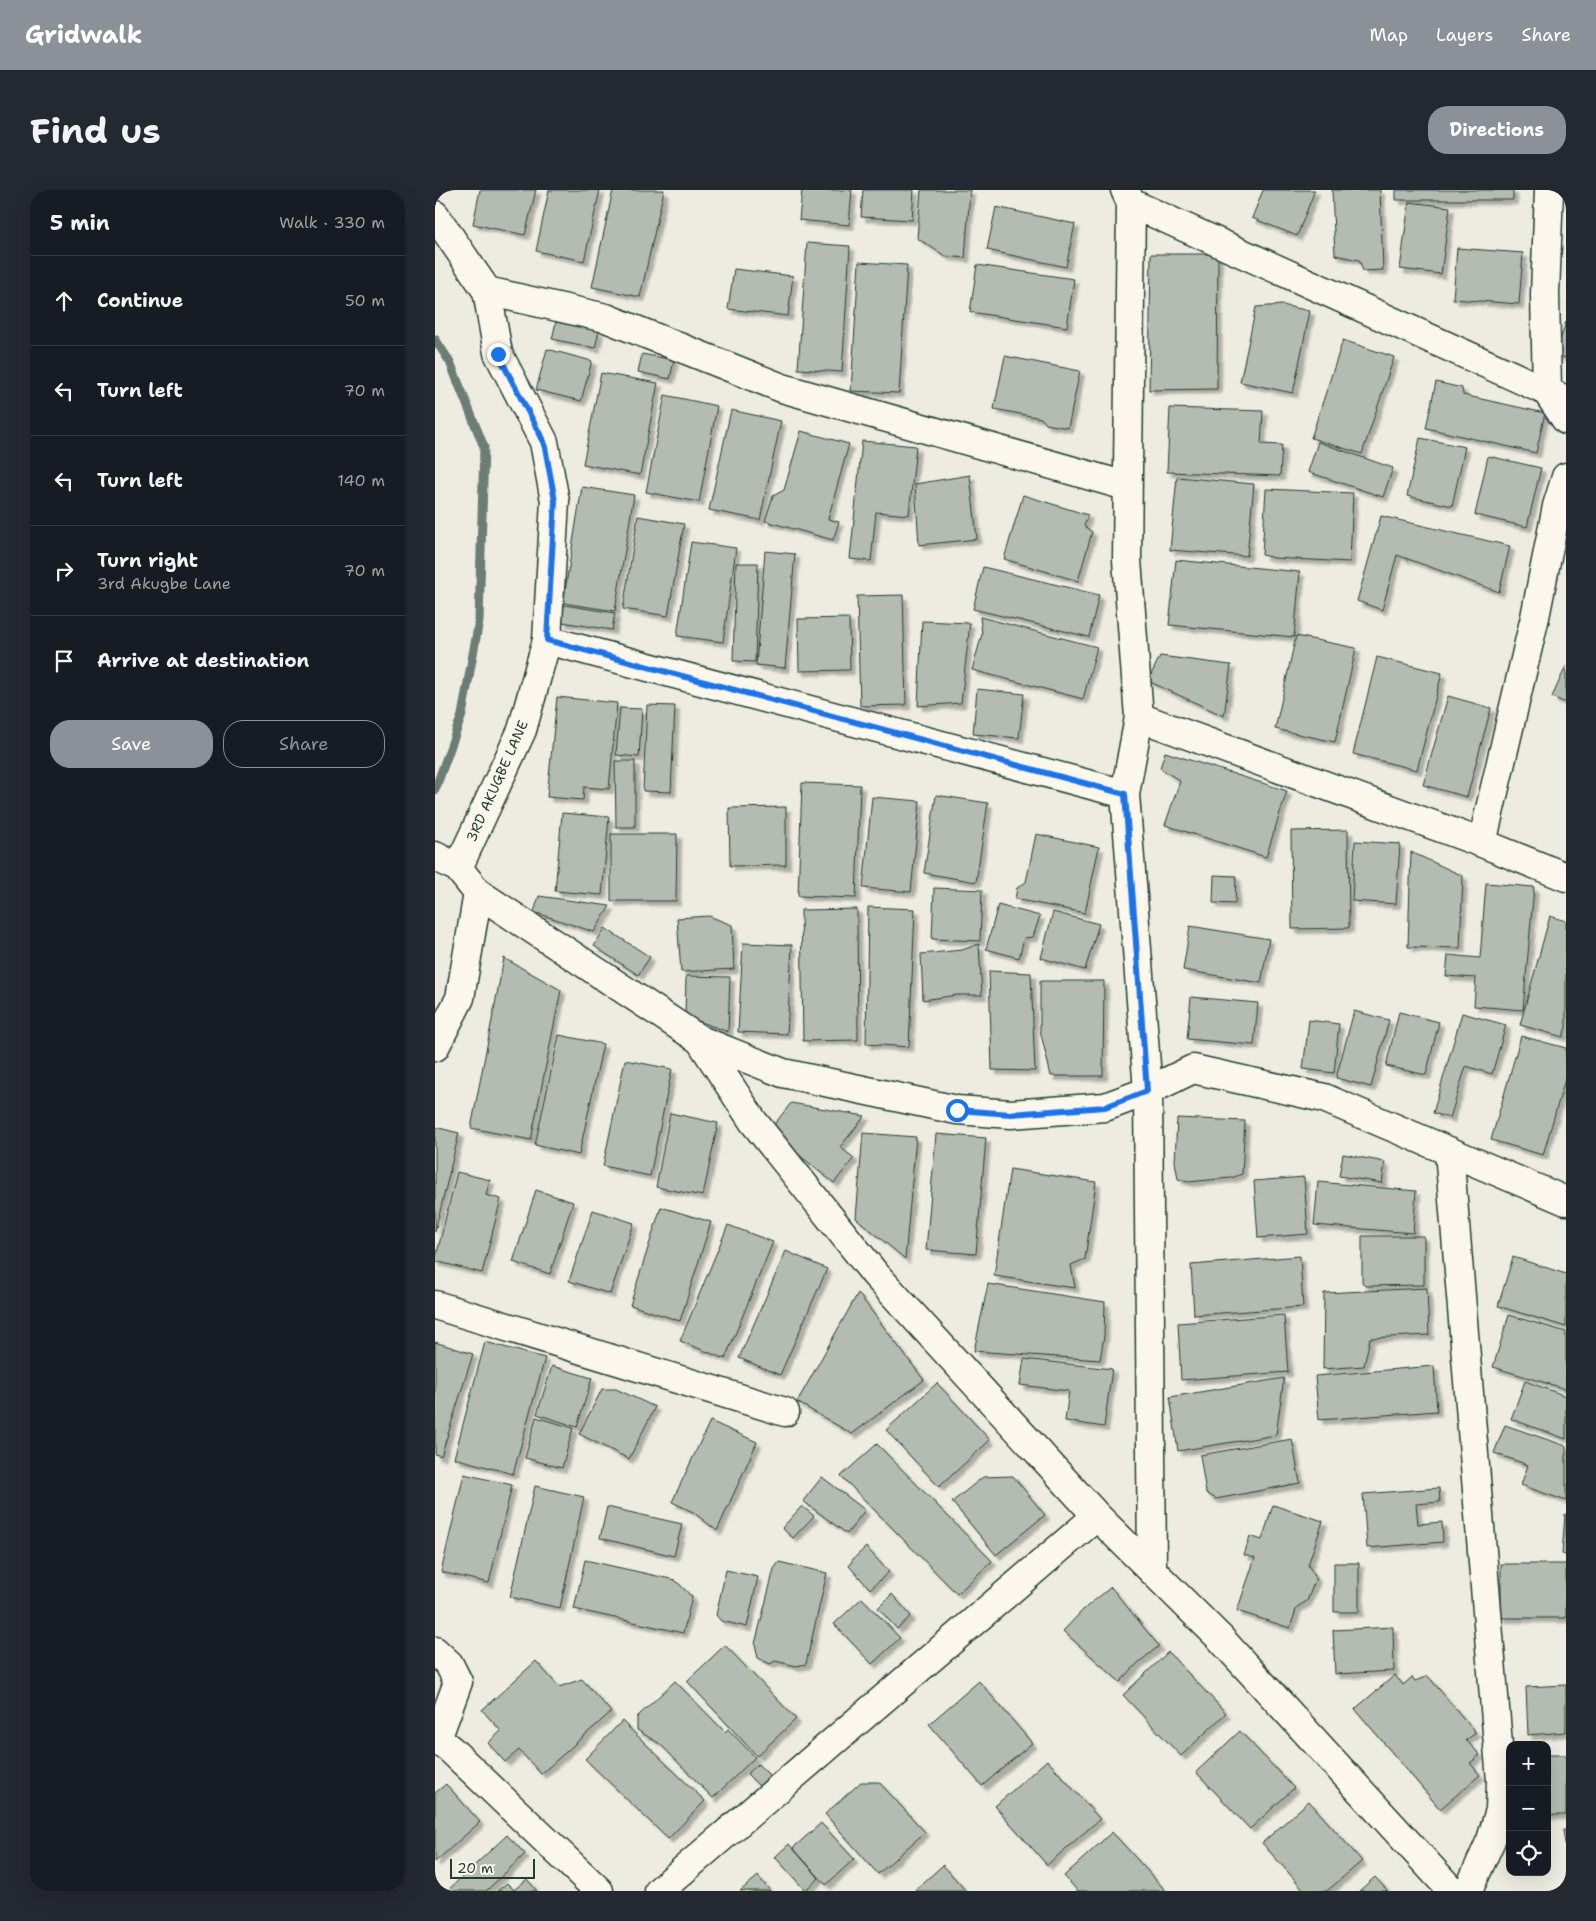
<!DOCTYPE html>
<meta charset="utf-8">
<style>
body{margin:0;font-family:"Shantell Sans",sans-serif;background:#242831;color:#f1f3f6}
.controls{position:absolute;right:15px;bottom:15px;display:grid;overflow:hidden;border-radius:10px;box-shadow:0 5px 20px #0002}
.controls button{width:45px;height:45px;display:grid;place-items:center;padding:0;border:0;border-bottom:1px solid #363941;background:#171b24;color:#f1f3f6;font:25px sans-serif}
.scale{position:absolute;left:15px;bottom:12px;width:85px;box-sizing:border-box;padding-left:5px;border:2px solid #1f3d34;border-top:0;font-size:14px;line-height:18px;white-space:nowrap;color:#1f3d34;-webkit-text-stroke:4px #fbf7ec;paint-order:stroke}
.stop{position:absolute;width:15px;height:15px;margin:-11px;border:4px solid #1a73e8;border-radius:50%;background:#fff}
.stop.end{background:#1a73e8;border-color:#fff;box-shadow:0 1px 5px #0008}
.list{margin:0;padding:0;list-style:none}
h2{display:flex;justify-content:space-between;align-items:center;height:65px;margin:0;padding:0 20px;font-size:21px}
h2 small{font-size:16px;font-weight:400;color:#9ea1a6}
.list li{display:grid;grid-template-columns:32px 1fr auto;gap:15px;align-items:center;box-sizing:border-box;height:90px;padding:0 20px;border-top:1px solid #363941}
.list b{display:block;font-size:19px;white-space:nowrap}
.list p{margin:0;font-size:16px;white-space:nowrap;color:#9ea1a6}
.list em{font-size:16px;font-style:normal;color:#9ea1a6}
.actions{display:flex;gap:10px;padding:15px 20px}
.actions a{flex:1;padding:11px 0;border:1px solid #8c9099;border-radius:20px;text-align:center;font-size:18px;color:#8c9099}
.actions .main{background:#8c9099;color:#fff}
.icon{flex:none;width:28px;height:28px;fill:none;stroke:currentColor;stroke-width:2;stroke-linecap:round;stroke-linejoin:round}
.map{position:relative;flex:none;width:1131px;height:1701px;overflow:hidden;border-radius:20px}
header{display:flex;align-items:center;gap:30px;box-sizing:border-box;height:70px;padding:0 25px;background:#8c9099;color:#fff}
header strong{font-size:24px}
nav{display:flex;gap:28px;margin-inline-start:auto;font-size:18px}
.intro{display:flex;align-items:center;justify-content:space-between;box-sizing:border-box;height:120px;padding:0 30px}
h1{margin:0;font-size:35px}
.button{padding:12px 22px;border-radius:20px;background:#8c9099;color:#fff;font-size:18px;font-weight:700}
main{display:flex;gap:30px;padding:0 30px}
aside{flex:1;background:#171b24;border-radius:20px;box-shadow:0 5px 20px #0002}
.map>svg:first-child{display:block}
</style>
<header>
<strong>Gridwalk</strong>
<nav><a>Map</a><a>Layers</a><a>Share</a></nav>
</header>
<div class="intro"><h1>Find us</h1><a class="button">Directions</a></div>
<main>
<aside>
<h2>5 min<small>Walk · 330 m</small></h2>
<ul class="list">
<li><svg class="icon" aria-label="ahead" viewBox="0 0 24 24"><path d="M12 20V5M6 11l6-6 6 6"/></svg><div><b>Continue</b></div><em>50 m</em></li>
<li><svg class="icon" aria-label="left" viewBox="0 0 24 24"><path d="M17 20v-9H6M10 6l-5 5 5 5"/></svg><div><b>Turn left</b></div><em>70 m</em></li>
<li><svg class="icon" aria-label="left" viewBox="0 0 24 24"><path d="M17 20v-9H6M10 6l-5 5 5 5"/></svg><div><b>Turn left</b></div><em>140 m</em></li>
<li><svg class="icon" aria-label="right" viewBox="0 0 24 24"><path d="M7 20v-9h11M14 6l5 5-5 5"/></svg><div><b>Turn right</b><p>3rd Akugbe Lane</p></div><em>70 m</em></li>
<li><svg class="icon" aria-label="arrive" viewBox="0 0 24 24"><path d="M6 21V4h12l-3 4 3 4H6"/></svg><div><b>Arrive at destination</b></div></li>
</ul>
<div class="actions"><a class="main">Save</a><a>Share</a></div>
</aside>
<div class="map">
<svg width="1131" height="1701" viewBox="0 0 1131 1701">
<defs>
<filter id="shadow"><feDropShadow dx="4.5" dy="4.5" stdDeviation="1" flood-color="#0004"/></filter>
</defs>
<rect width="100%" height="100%" fill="#eeece1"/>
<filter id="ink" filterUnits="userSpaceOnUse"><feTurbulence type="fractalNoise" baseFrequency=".02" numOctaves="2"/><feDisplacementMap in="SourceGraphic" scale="10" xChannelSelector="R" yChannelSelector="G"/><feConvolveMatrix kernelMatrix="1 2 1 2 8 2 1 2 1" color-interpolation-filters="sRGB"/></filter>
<g filter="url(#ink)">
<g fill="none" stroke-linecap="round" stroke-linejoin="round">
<path stroke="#6c7d74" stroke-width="9" d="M0 149 15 172 49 257 44 431 27 525 0 600"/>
</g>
<path fill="#b4bbb0" stroke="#1f3d34" filter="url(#shadow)" d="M45 0H101L90 45 38 34Z
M114 0H165L149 71 101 61Z
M178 0H229L205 107 157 97Z
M367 0H417L414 35 364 30Z
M428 0H479L477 30 426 27Z
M486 0H535L530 68 510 66 482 48Z
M828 0H880L862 46 817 28Z
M897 0H945L948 80 928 81 924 70 900 65Z
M961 0H1078V10H961Z
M974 12 1015 17 1006 84 965 79Z
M561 17 640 34 631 77 552 60Z
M372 53 415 56 407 182 363 179Z
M1022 58 1088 63 1084 114 1018 109Z
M716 64H783L782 199 714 200Z
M424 72 472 75 464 203 416 201Z
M542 75 639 89 632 137 535 122Z
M299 79 358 86 353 126 293 119Z
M847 115 875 121 858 203 805 192 821 117Z
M1131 131V168L1121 165Z
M121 132 164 141 160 158 117 149Z
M908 150 959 167 927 264 876 248Z
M112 159 157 171 146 211 101 200Z
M207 164 239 170 235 189 203 182Z
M570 166 645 181 633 238 611 234 606 228 559 219Z
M166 183 223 193 205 285 148 274Z
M1001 192 1027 198 1028 205 1110 223 1101 263 991 238Z
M230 205 282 216 264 312 211 302Z
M735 218 828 221 826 254 847 255 845 286 732 282Z
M296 220 346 231 325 330 274 320Z
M366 241 414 254 393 329 404 332 398 350 330 331 338 306 349 300Z
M985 248 1030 257 1017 316 972 306Z
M427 251 481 256 474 325 441 322 436 371 415 369Z
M883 252 958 278 948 307 873 282Z
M1053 266 1106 278 1092 337 1040 325Z
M535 285 542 349 484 355 480 294Z
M742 287 819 294 812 366 735 360Z
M147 297 199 305 180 421 128 413Z
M831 299 918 303 915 372 839 368 827 365Z
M588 305 653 325 649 336 657 342 643 391 569 369Z
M203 326 249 334 233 426 188 419Z
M946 326 1075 356 1064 402 962 365 947 420 922 411Z
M256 352 301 358 288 452 242 446Z
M330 361 360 364 350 478 321 475Z
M741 370 865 382 859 447 734 435Z
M301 373H323L320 472 298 471Z
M548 377 664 405 654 447 538 419Z
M468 405 471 515 425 516 422 406Z
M129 415 180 423 177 440 127 432Z
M545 427 662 457 648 509 537 480 547 444Z
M414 428 415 480 364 481 363 429Z
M487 431 535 433 526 513 483 516Z
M861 446 921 458 900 552 840 539Z
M725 466 796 475 789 526 713 491Z
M942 467 1007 483 982 580 918 564Z
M1131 476V513L1117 507Z
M542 499 589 504 584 548 538 544Z
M1013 506 1056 518 1032 607 988 595Z
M122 507 182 513 174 599 149 597 148 610 112 607Z
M212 515 240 516 236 602 208 601Z
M185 518 207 519 204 567 181 565Z
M730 562 852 601 831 667 730 635 745 591 725 578Z
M180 571H200V637H181Z
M367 593 425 595 421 708 363 706Z
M501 605 553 613 541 692 489 683Z
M437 607 485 611 476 702 428 698Z
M351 617V675L295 676 294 618Z
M127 623 174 627 167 705 120 701Z
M913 640 914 738 857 739 856 641Z
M176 644H242L241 711H176Z
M601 644 664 657 650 723 580 709 582 698 591 692Z
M920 651 965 654 961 714 917 711Z
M976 662 1028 686 1025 758 973 757Z
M779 685 801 686 800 714 778 713Z
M1051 693 1099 697 1088 820 1039 816 1041 788 1011 786 1013 765 1045 768Z
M499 698 547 700 545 751 497 749Z
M104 706 175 716 159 742 99 722Z
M563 715 605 726 598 747 589 748 584 768 551 759Z
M433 717 480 719 474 857 431 854Z
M422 719 423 850 368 851 366 720Z
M618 722 664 734 650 780 606 768Z
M274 726 297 735 299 779 246 782 242 728Z
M1115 726 1131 731V837L1128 847 1085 835Z
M755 736 834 749 826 793 748 780Z
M170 738 215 767 203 785 159 756Z
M308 753 357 755 352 844 303 842Z
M544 754 547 805H522L488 810 486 764 527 760Z
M69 768 126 800 96 950 36 938Z
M554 781 596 783 600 881 557 880Z
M251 786 295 787 293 842 250 826Z
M605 791H669L668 886H616L605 840Z
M756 807 823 813 819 855 752 849Z
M919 821 954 830 936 897 901 888Z
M964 822 1004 832 991 885 951 876Z
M1027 823 1071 835 1057 884 1031 876 1015 928 998 923Z
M874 830 904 834 899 883 868 879Z
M124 845 168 854 144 965 100 955Z
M1086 846 1131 858V886L1108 965 1056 950Z
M190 870 237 879 215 986 168 976Z
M356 913 430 926 405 957 419 968 399 993 334 941Z
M235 923 283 933 268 1006 221 997Z
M742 928 810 931 807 984 796 988 753 992 743 989 740 972Z
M0 937 24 943 0 1042Z
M428 943 481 947 470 1069 421 1028Z
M501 944 551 948 541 1064 491 1060Z
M908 964 950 972 947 993 904 986Z
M575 979 661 992 650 1069 636 1075 640 1098 559 1086Z
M22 982 55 990 51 1005 66 1009 47 1083 0 1071Z
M869 987 873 1044 823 1048 819 991Z
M883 992 981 1001 978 1043 879 1035Z
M101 1000 138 1012 115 1084 78 1072Z
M226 1017 276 1032 245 1131 195 1115Z
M158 1020 199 1033 175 1104 134 1091Z
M293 1035 338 1052 290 1169 245 1151Z
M927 1046H989V1095L930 1096 927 1092Z
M351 1061 392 1079 345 1185 304 1168Z
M865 1066 868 1117 759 1125 756 1075Z
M1078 1067 1131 1084V1137L1063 1116Z
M553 1094 670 1112 669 1146 665 1170 539 1161Z
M992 1098 994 1145 935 1148 929 1176 888 1179 889 1103Z
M423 1103 489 1190 417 1244 362 1212Z
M849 1125 853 1182 746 1190 743 1133Z
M1074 1125 1131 1142V1199L1058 1177Z
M0 1152 38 1164 6 1266 0 1264Z
M50 1152 110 1168 78 1284 19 1268Z
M589 1169 677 1179 669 1237 630 1231 634 1201 585 1195Z
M117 1176 157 1188 142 1237 102 1224Z
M999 1176 1002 1221 884 1230 880 1186Z
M849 1188 841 1245 743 1261 735 1207Z
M1090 1191 1131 1206V1249L1076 1229Z
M502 1193 555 1250 504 1297 451 1240Z
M167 1199H181L220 1217 194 1269 144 1244Z
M101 1227 138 1238 127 1278 90 1268Z
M275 1231 322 1252 282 1341 258 1322 237 1312Z
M1070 1235 1131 1256V1311L1086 1295 1093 1275 1059 1263Z
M857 1249 865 1293 781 1309 771 1303 765 1265Z
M442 1254 557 1371 522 1404 406 1286Z
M29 1284 77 1295 54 1393 6 1382Z
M578 1286 610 1325 561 1365 517 1312 548 1287Z
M387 1287 430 1320 412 1344 368 1311Z
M100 1296 149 1307 125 1418 75 1407Z
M1004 1298 1005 1312 981 1314 983 1334 1007 1332 1008 1352 932 1358 928 1304Z
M838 1315 888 1331 873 1375 881 1388 872 1411 862 1417 855 1438 802 1421 820 1368 809 1365 815 1346 827 1350Z
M367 1316 379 1326 358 1348 347 1338Z
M172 1317 247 1334 239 1366 165 1348Z
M1130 1324H1131V1365L1127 1364Z
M431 1357 454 1382 435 1399 414 1376 418 1369Z
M150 1370 240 1390 257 1407 248 1443 139 1419Z
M344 1372 392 1383 371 1474 361 1476 340 1471 335 1474 323 1468 320 1454 339 1379Z
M899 1373H924V1422H899Z
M1066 1374H1131V1428H1066Z
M291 1380 323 1387 312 1437 286 1431 281 1425Z
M676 1397 724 1456 703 1473 685 1492 628 1441 649 1419Z
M457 1404 476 1426 462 1439 443 1418Z
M427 1408 465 1448 437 1474 399 1434Z
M958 1437 959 1481 900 1484 898 1440Z
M290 1455 361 1529 322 1566 252 1491Z
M733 1462 791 1523 746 1566 688 1505Z
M101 1471 124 1497 147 1489 176 1522 106 1584 84 1560 70 1572 53 1553 66 1541 47 1520Z
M960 1485 968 1495 977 1487 980 1491 993 1486 1041 1543 1031 1550 1045 1565 1035 1573 1045 1585 1005 1619 920 1519Z
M240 1491 290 1542 293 1539 320 1567 278 1608 225 1554 202 1540V1527Z
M544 1491 597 1553 547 1596 494 1534Z
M1131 1495V1542L1093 1545 1091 1497Z
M187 1531 270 1611 233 1649 150 1569Z
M805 1541 859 1598 815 1639 761 1582Z
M1112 1565H1131V1625H1112Z
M612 1570 665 1629 612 1675 560 1616Z
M323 1574 336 1587 325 1597 312 1584Z
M426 1592H444L490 1642 443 1684 390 1624Z
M11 1594 45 1632 0 1672V1603Z
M874 1611 927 1671 892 1701H870L827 1653Z
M386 1633 419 1669 391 1695 358 1658Z
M1128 1640H1131V1660Z
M677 1642 731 1701H643L629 1686Z
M72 1645 90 1664 51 1701H12Z
M354 1654 384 1688 370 1700 340 1667Z
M508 1675 531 1701H479Z
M323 1686 335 1701H305Z
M940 1687 953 1701H924Z
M92 1689 102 1701H62L72 1693 79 1700Z"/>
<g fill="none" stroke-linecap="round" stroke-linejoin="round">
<defs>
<path id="minor" d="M690 0 696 13 692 370 704 527 690 604 713 901 717 1379
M1114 0 1110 104 1112 202 1131 230
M696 13 1131 210
M0 25 52 101 63 163 109 252 120 311 112 450 87 540 23 678
M52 101 171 128 347 198 691 296
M112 450 690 604
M704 527 1047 653 1131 687
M1047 653 1100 427 1122 316 1131 287
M0 666 23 678 43 703 265 850 318 931 440 1084 662 1326 785 1448 1017 1701
M265 850 348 883 522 920 576 924 670 917 713 901 758 879 889 908 1131 1011
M0 857 25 808 43 703
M1014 961 1066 1591 1065 1620 1056 1650 1033 1701
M0 1115 350 1222
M0 1461 14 1474 23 1492 2 1549
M0 1552 2 1549 15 1559 164 1701
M224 1701 662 1326"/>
</defs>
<use href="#minor" stroke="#1f3d34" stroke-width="31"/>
<use href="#minor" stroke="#fbf7ec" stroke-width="28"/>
</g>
</g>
<g fill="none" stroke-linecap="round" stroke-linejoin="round" filter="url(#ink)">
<path stroke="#1a73e8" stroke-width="6" d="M63 164 109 252 120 311 112 450 690 604 712 901 670 917 576 924 522 920"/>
</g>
<g text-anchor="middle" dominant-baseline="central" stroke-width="4" stroke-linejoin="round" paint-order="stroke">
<g font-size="14" fill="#1f3d34" stroke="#fbf7ec">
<text transform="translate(62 591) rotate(-66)">3RD AKUGBE LANE</text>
</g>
</g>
</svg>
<div class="controls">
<button>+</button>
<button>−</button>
<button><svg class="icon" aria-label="locate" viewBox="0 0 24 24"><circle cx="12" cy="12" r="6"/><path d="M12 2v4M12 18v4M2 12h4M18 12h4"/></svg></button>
</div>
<div class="scale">20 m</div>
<div class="stop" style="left:522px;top:920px"></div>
<div class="stop end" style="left:63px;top:164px"></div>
</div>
</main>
